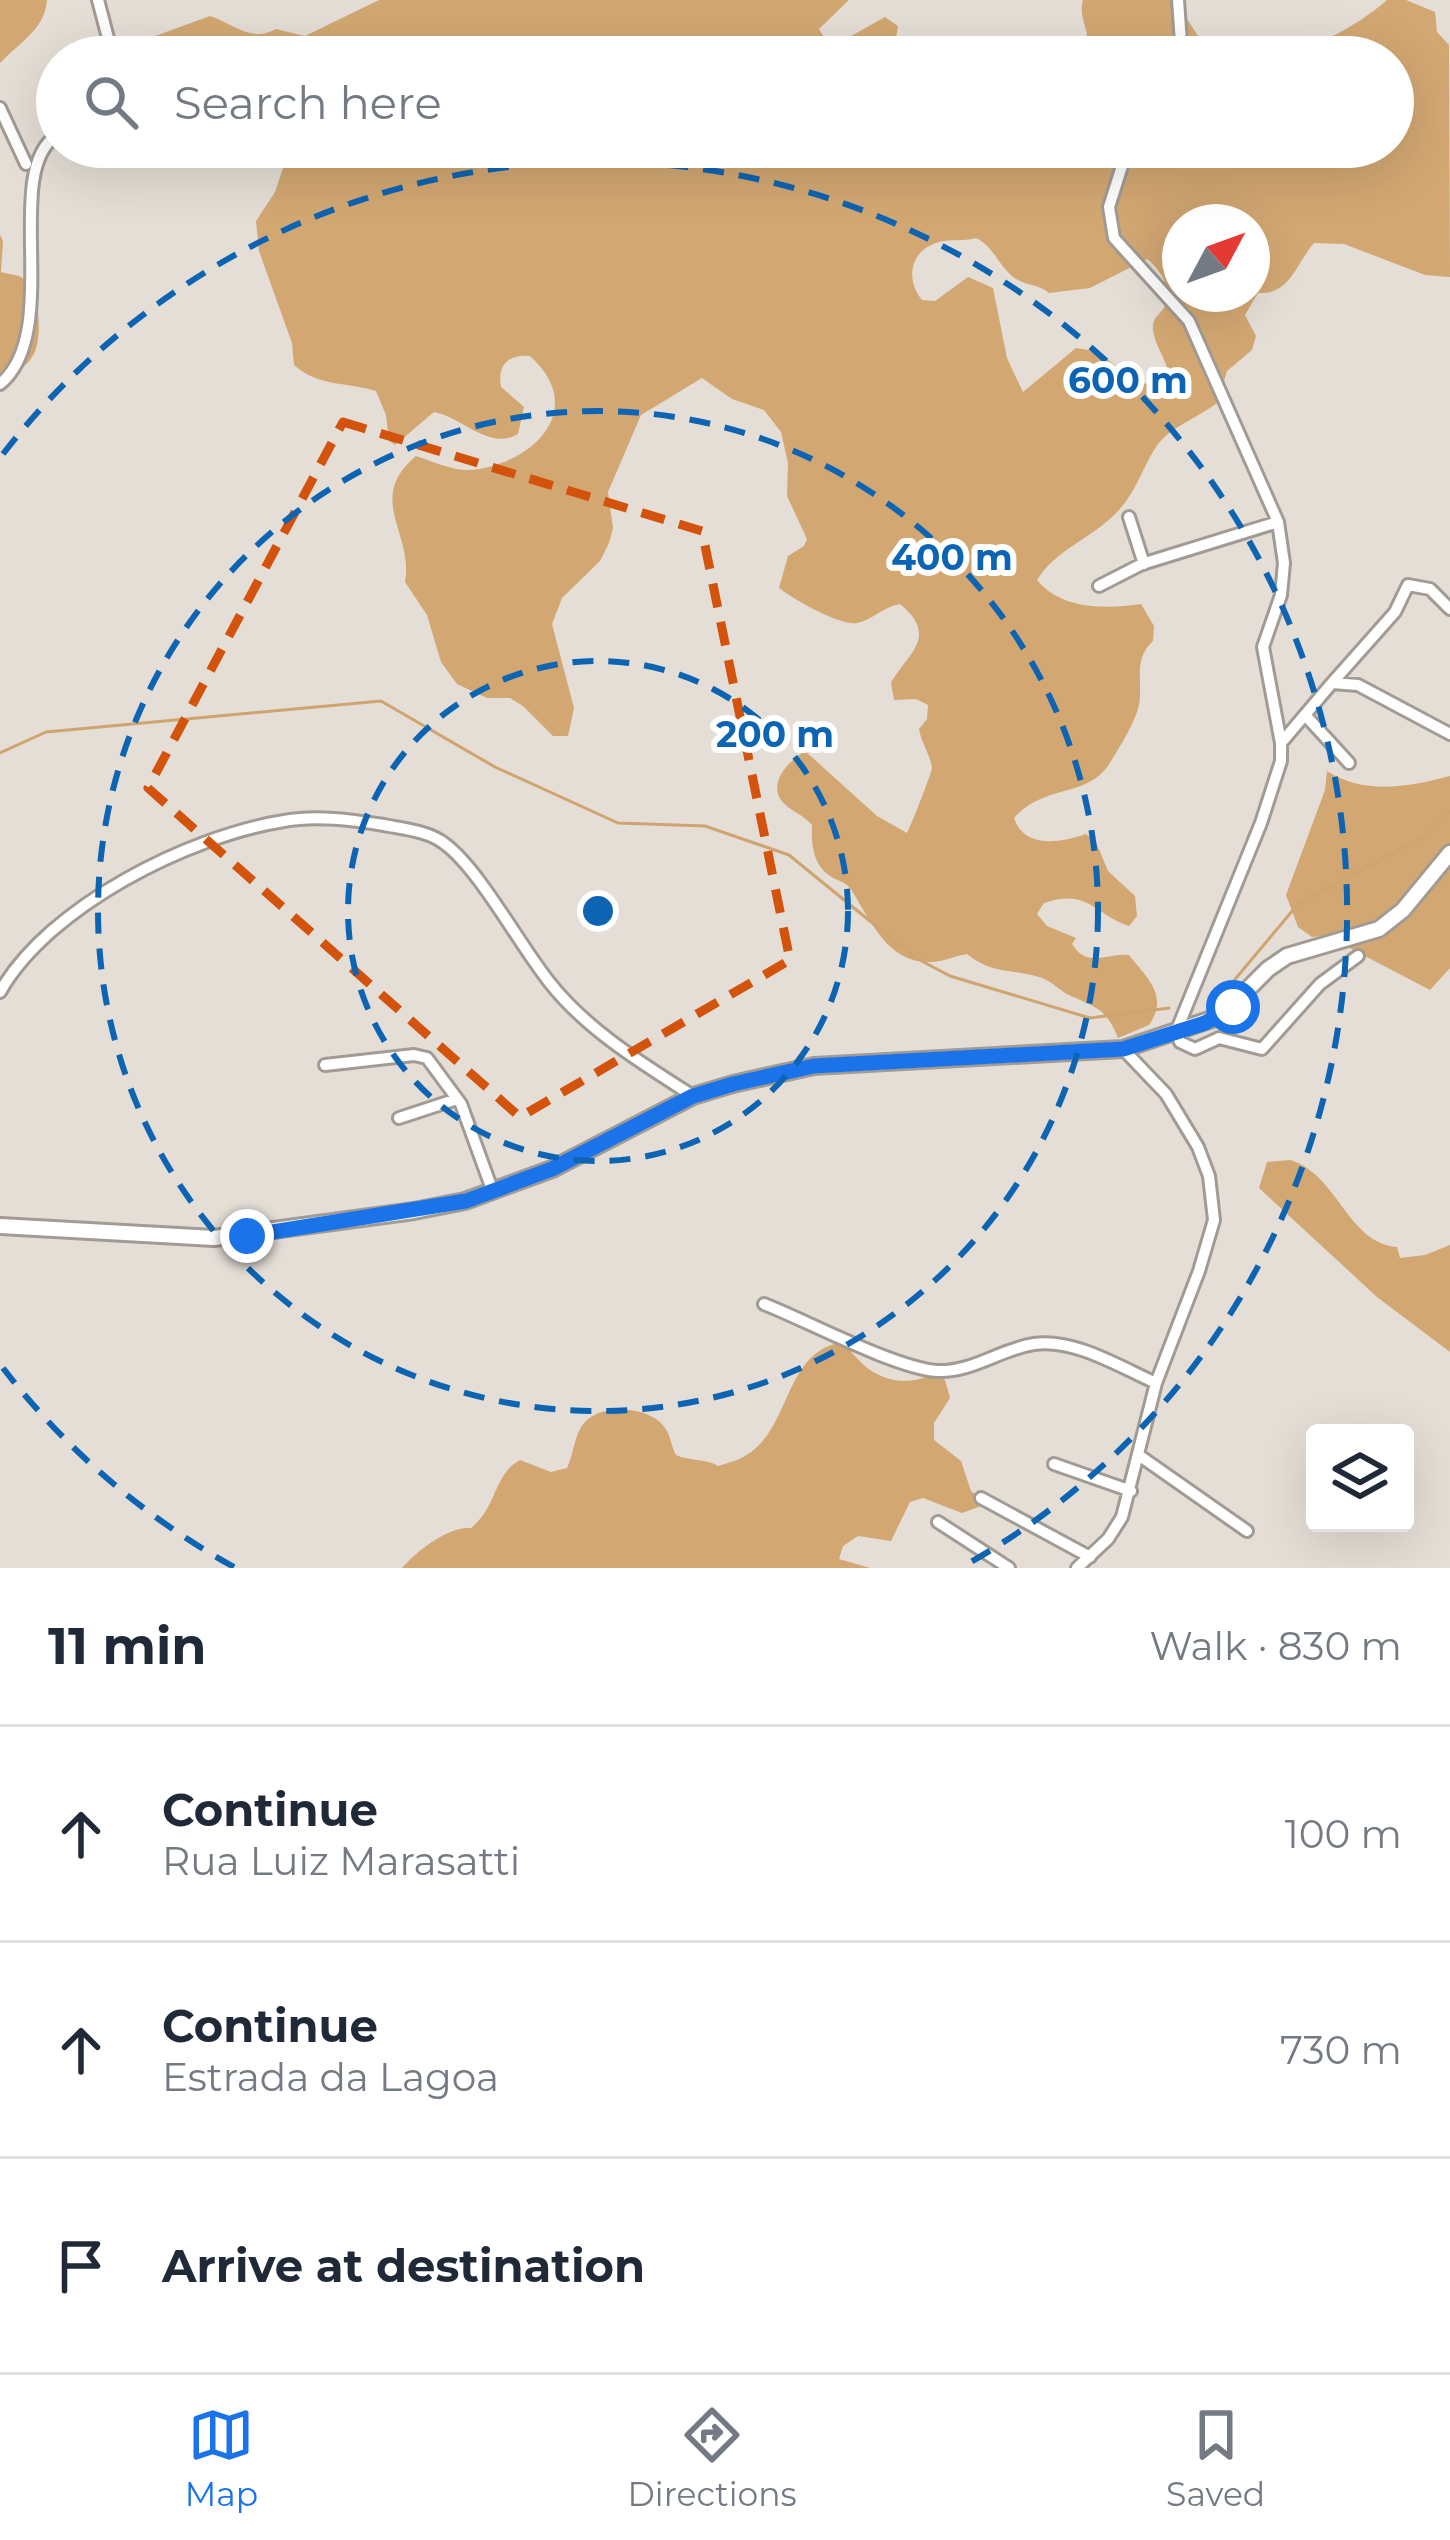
<!DOCTYPE html>
<meta charset="utf-8">
<style>
body{margin:0;font-family:Montserrat,sans-serif;background:#f2f2f3;color:#1f2937}
.controls{position:absolute;right:36px;bottom:36px;display:grid;overflow:hidden;border-radius:12px;box-shadow:0 12px 48px #0002}
.controls button{width:108px;height:108px;display:grid;place-items:center;padding:0;border:0;border-bottom:3px solid #e0e1e3;background:#fff;color:#1f2937;font:60px sans-serif}
.compass{position:absolute;left:1162px;top:204px;width:108px;height:108px;border-radius:50%;background:#fff;box-shadow:0 12px 48px #0002;rotate:49deg}
.stop{position:absolute;width:36px;height:36px;margin:-27px;border:9px solid #1a73e8;border-radius:50%;background:#fff}
.stop.end{background:#1a73e8;border-color:#fff;box-shadow:0 3px 12px #0008}
.list{margin:0;padding:0;list-style:none}
h2{display:flex;justify-content:space-between;align-items:center;height:156px;margin:0;padding:0 48px;font-size:51px}
h2 small{font-size:39px;font-weight:400;color:#747a83}
.list li{display:grid;grid-template-columns:78px 1fr auto;gap:36px;align-items:center;box-sizing:border-box;height:216px;padding:0 48px;border-top:3px solid #e0e1e3}
.list b{display:block;font-size:45px;white-space:nowrap}
.list p{margin:0;font-size:39px;white-space:nowrap;color:#747a83}
.list em{font-size:39px;font-style:normal;color:#747a83}
.icon{flex:none;width:66px;height:66px;fill:none;stroke:currentColor;stroke-width:2;stroke-linecap:round;stroke-linejoin:round}
.map{position:relative;flex:none;width:1450px;height:1568px;overflow:hidden}
.search{position:absolute;background:#fff;box-shadow:0 12px 48px #0002;left:36px;right:36px;top:36px;height:132px;display:flex;align-items:center;gap:30px;box-sizing:border-box;padding:0 42px;border-radius:66px;color:#747a83;font-size:45px}
.sheet{height:804px;background:#fff}
nav{display:flex;justify-content:space-around;align-items:center;box-sizing:border-box;height:168px;border-top:3px solid #e0e1e3;background:#fff;font-size:33px;color:#747a83}
nav a{display:grid;justify-items:center;gap:6px}
nav .on{color:#1a73e8}
.map>svg:first-child{display:block}
</style>
<div class="map">
<svg width="1450" height="1568" viewBox="0 0 1450 1568">
<rect width="100%" height="100%" fill="#e4ded6"/>
<path fill="#d2a772" fill-rule="evenodd" d="M0 0H47C45 29 20 42 0 63Z
M379 0H849L819 29 827 42 837 44 885 17 898 26 893 57 119 55 136 43 210 16C234 24 251 43 276 29L305 36Z
M1083 0H1175L1205 47 1195 57H1085C1094 33 1077 20 1083 0Z
M1387 0H1406L1435 12 1437 32 1449 45 1450 277 1425 275 1344 244 1314 243C1296 264 1290 295 1258 293L1245 315 1256 336 1252 350 1227 371 1218 402C1199 418 1170 426 1156 447 1142 468 1136 493 1117 512 1093 538 1056 549 1037 580 1062 610 1105 609 1141 604L1154 626 1153 641C1130 662 1146 688 1137 712 1131 729 1119 748 1110 763 1087 799 1045 783 1014 818 1024 849 1060 843 1086 834L1096 842 1108 871 1135 896 1137 916 1129 926C1094 914 1088 888 1044 903L1037 914 1047 926 1076 938 1072 944C1087 969 1108 953 1129 955 1148 979 1169 996 1149 1025L1118 1038C1107 1010 1098 1008 1071 996 1059 991 1053 981 1039 977 1008 968 994 975 967 954 954 956 943 962 931 962 888 964 871 921 852 891 846 881 839 882 830 876 813 865 811 843 812 825 804 815 788 810 781 800 768 780 791 760 805 751L877 816 907 833C910 829 932 772 932 768 930 754 921 742 919 729L927 719 928 705 916 699 894 700 891 683C905 656 941 637 900 604 883 607 872 620 857 623 840 626 793 599 779 588L788 556 804 546 807 539 787 496 788 463 781 432 764 410 732 399 702 378 641 415 608 492 613 528 609 543 600 561 562 598 552 624 574 708 568 736H553L523 706 510 698H487L457 684 441 662 427 615 405 582C414 533 365 499 416 456 434 462 453 471 471 470 533 464 589 409 530 356 508 354 497 365 501 387L524 407 518 434C489 451 462 417 434 412L395 445 389 441 386 415 376 391C348 382 318 387 294 365L292 343 259 251 256 221 275 192 290 147H1393V57H1274C1319 45 1352 30 1387 0ZM1180 222H1252V294H1180ZM976 238C994 247 997 263 1012 276 1023 286 1037 283 1049 293L1090 288 1147 259C1159 268 1172 287 1166 304 1161 315 1152 316 1153 330 1154 343 1164 356 1167 368L1149 384C1122 382 1114 351 1076 348L1023 392 1007 358 993 288 968 277 935 301 922 300C906 281 909 252 936 243 949 238 963 242 976 238Z
M0 235 3 241 1 272C10 275 22 274 28 283 40 301 44 344 30 360 21 372 8 371 0 385Z
M1327 771C1364 795 1409 787 1450 776V968L1430 990 1342 944 1336 935 1312 937 1298 927 1286 895 1325 790Z
M1290 1160C1338 1174 1347 1243 1397 1247L1400 1258 1425 1255 1450 1245V1352L1377 1297 1259 1188 1267 1162Z
M838 1343H845C866 1375 895 1390 932 1375L945 1380 950 1398 934 1423V1440L961 1461 971 1491 987 1504 962 1513 923 1498 910 1502 891 1541 858 1536 843 1546 839 1559 870 1568H402C417 1551 448 1526 471 1528 498 1506 493 1475 520 1460L551 1472 567 1468C574 1454 574 1434 585 1422 602 1403 651 1406 665 1428 671 1436 671 1446 676 1455 689 1461 708 1459 718 1466 727 1463 737 1461 745 1456 791 1430 783 1356 838 1343Z"/>
<g fill="none" stroke-linecap="round" stroke-linejoin="round">
<path stroke="#cfa46e" stroke-width="3" d="M0 753 46 732 381 701 495 767 618 823 705 826 789 855 914 957 950 976 1090 1018 1169 1008
M1211 1008 1298 904 1421 838 1450 812"/>
<defs>
<path id="street" d="M98 0 113 57
M1178 0 1182 57
M0 108 26 164
M1128 147 1109 207 1114 238 1189 321 1278 522 1284 563 1281 595 1263 647 1281 743V761L1261 823 1176 1032 1180 1042 1195 1049 1219 1038 1262 1049 1320 984 1358 956
M0 384C64 331 0 172 57 135
M1129 517 1144 564
M1099 586 1142 564 1278 522
M1332 683 1395 612 1408 585 1430 589 1450 609
M1306 716 1349 763
M1281 743 1332 683 1358 685 1450 734
M0 992C49 906 189 836 284 821 317 815 352 820 384 825 404 829 429 831 445 844 480 870 520 946 550 983 587 1030 643 1064 693 1096
M325 1065 414 1055 427 1058 461 1104 493 1192
M399 1118 457 1099
M764 1304C807 1321 895 1368 937 1371 971 1373 1001 1349 1034 1344 1074 1338 1120 1367 1156 1383
M1140 1456 1247 1531
M1054 1464 1131 1491
M981 1498 1090 1557
M938 1522 1009 1568
M1077 1568 1108 1539 1122 1517 1156 1383 1199 1271 1214 1220 1209 1176 1198 1147 1166 1094 1123 1049"/>
<path id="secondary" d="M0 1226 214 1238 414 1211 465 1201 552 1169 693 1096 733 1084 814 1066 1123 1049 1221 1016 1268 969 1287 956 1379 929 1403 910 1450 853"/>
</defs>
<use href="#street" stroke="#a19b94" stroke-width="16"/>
<use href="#secondary" stroke="#a19b94" stroke-width="20"/>
<use href="#street" stroke="#fff" stroke-width="10"/>
<use href="#secondary" stroke="#fff" stroke-width="14"/>
</g>
<g fill="none" stroke-linecap="round" stroke-linejoin="round">
<path stroke="#1a73e8" stroke-width="15" d="M247 1236 466 1201 552 1169 693 1096 733 1084 814 1066 1123 1049 1205 1023 1233 1007"/>
</g>
<path fill="none" stroke="#d3520c" stroke-width="9" stroke-dasharray="24 15" stroke-linejoin="round" d="M343 422 702 531 790 960 520 1117 148 788Z"/>
<g fill="none" stroke="#0d64b2" stroke-width="6" stroke-dasharray="21 15">
<circle cx="598" cy="911" r="250"/>
<circle cx="598" cy="911" r="500"/>
<path d="M234 1567A750 750 0 0 1 3 1368M3 454A750 750 0 1 1 962 1567"/>
</g>
<circle cx="598" cy="911" r="18" fill="#0d64b2" stroke="#fff" stroke-width="6"/>
<g font-size="36" text-anchor="middle" font-weight="bold" fill="#0d64b2" stroke="#fff" stroke-width="12" stroke-linejoin="round" paint-order="stroke">
<text x="1128" y="393">600 m</text>
<text x="952" y="570">400 m</text>
<text x="775" y="747">200 m</text>
</g>
</svg>
<div class="controls">
<button><svg class="icon" aria-label="layers" viewBox="0 0 24 24"><path d="M12 4l9 5-9 5-9-5zM3 14l9 5 9-5"/></svg></button>
</div>
<svg class="compass" viewBox="-18 -18 36 36"><path d="M0-13l5 13h-10z" fill="#e53935"/><path d="M0 13l5-13h-10z" fill="#747a83"/></svg>
<div class="stop" style="left:1233px;top:1007px"></div>
<div class="stop end" style="left:247px;top:1236px"></div>
<div class="search"><svg class="icon" aria-label="search" viewBox="0 0 24 24"><circle cx="10" cy="10" r="6"/><path d="M15 15l6 6"/></svg>Search here</div>
</div>
<section class="sheet">
<h2>11 min<small>Walk · 830 m</small></h2>
<ul class="list">
<li><svg class="icon" aria-label="ahead" viewBox="0 0 24 24"><path d="M12 20V5M6 11l6-6 6 6"/></svg><div><b>Continue</b><p>Rua Luiz Marasatti</p></div><em>100 m</em></li>
<li><svg class="icon" aria-label="ahead" viewBox="0 0 24 24"><path d="M12 20V5M6 11l6-6 6 6"/></svg><div><b>Continue</b><p>Estrada da Lagoa</p></div><em>730 m</em></li>
<li><svg class="icon" aria-label="arrive" viewBox="0 0 24 24"><path d="M6 21V4h12l-3 4 3 4H6"/></svg><div><b>Arrive at destination</b></div></li>
</ul>
</section>
<nav>
<a class="on"><svg class="icon" aria-label="map" viewBox="0 0 24 24"><path d="M3 6l6-2 6 2 6-2v14l-6 2-6-2-6 2zM9 4v14M15 6v14"/></svg>Map</a>
<a><svg class="icon" aria-label="directions" viewBox="0 0 24 24"><path d="M12 3l9 9-9 9-9-9zM9 14v-3h6M13 9l2 2-2 2"/></svg>Directions</a>
<a><svg class="icon" aria-label="saved" viewBox="0 0 24 24"><path d="M7 4h10v16l-5-4-5 4z"/></svg>Saved</a>
</nav>
